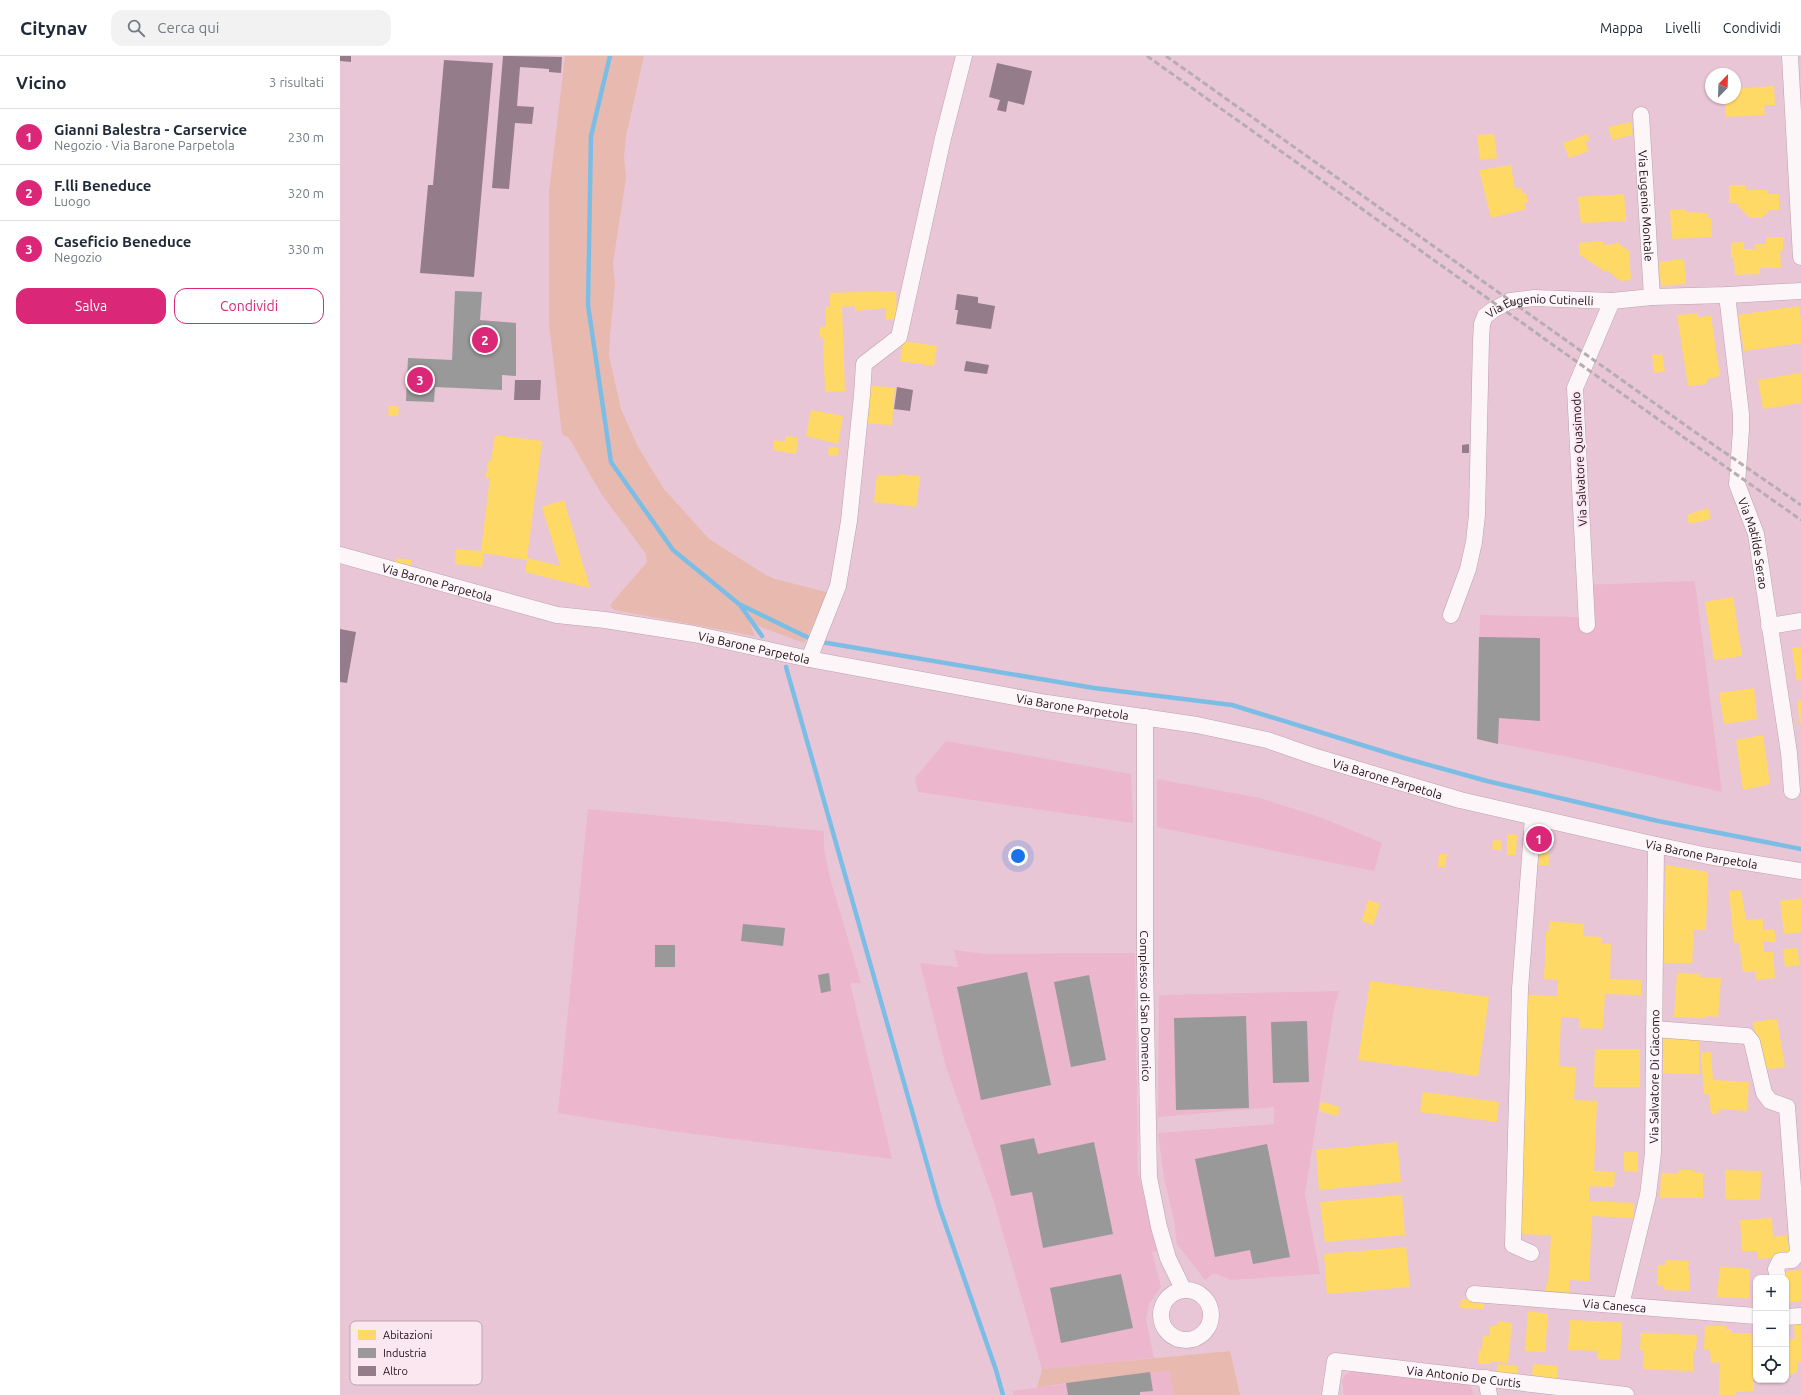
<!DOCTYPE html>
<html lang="it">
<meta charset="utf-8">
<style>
body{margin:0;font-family:Ubuntu,sans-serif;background:#f2f2f3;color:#1f2937}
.controls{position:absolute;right:12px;bottom:12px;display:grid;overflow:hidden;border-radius:8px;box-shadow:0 1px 3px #0004}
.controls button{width:36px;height:36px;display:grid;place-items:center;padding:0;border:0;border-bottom:1px solid #e0e1e3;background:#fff;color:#1f2937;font:20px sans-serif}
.compass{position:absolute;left:1365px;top:12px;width:36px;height:36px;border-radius:50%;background:#fff;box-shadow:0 1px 3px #0004;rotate:23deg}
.you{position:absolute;left:678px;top:800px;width:14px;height:14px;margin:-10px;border:3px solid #fff;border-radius:50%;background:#1a73e8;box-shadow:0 0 0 6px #1a73e833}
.badge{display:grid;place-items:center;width:26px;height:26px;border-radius:50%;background:#db2777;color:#fff;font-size:13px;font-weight:700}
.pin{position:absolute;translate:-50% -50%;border:2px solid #fff;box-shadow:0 1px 4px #0006}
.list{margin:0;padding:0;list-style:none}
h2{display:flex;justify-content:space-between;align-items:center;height:52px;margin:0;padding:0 16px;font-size:17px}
h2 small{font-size:13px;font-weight:400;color:#747a83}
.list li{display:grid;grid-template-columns:26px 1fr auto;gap:12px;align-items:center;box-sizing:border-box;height:56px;padding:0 16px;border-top:1px solid #e0e1e3}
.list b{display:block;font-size:15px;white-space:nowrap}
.list p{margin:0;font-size:13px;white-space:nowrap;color:#747a83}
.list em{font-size:13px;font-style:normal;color:#747a83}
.actions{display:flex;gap:8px;padding:12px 16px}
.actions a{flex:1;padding:9px 0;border:1px solid #db2777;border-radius:12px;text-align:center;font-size:14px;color:#db2777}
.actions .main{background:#db2777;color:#fff}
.icon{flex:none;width:22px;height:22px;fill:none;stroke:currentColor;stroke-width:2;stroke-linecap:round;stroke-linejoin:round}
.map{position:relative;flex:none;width:1461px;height:1339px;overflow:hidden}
header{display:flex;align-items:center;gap:24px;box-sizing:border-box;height:56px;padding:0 20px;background:#fff;border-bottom:1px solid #e0e1e3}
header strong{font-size:19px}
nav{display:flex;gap:22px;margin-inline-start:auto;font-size:14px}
.search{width:280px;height:36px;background:#f2f2f3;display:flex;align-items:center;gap:10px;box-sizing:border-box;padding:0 14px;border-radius:12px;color:#747a83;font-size:15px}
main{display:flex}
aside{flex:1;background:#fff}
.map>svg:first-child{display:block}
</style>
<header>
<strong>Citynav</strong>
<div class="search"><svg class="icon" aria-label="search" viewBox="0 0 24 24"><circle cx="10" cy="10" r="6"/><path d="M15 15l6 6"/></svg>Cerca qui</div>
<nav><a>Mappa</a><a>Livelli</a><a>Condividi</a></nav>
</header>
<main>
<aside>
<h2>Vicino<small>3 risultati</small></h2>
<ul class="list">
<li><span class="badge">1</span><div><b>Gianni Balestra - Carservice</b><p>Negozio · Via Barone Parpetola</p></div><em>230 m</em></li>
<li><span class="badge">2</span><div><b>F.lli Beneduce</b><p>Luogo</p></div><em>320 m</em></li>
<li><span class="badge">3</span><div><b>Caseficio Beneduce</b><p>Negozio</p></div><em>330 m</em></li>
</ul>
<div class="actions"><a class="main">Salva</a><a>Condividi</a></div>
</aside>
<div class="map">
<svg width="1461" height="1339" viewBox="0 0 1461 1339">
<rect width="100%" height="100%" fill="#e9c6d5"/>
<path fill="#ecb6cd" d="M1354 525 1356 533 1382 736 1248 705 1137 683 1140 559 1240 561V529Z
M606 685 791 718 793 767 578 736 575 722Z
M817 723 920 742 982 762 1042 787 1034 815 817 771Z
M248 753 484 775V792L490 822 521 927H510L552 1103 331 1075 218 1057Z
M614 894 646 898 795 897 798 1116 817 1195 812 1196 821 1231 809 1248 806 1263 814 1302 702 1313 654 1146 606 1011 580 907 618 911Z
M999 935 994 953 965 1138 980 1218 891 1224 874 1217 865 1224 837 1188 834 1164 824 1122 818 1077 934 1068V1051L818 1061 819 939Z
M1016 1314 1129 1327 1134 1339H1004L1002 1324 1006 1318Z
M829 1315 834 1339H673L672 1335Z"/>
<path fill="#e8baaf" d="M225 0H304L286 80 284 101 286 122 273 207 275 228 270 279 269 300 281 353 298 391 324 433 369 483 426 519 435 523 490 537 464 587 410 567 415 580 274 554 270 549 307 506 306 498 262 439 229 382 222 378 209 267V136Z
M890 1295 900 1339H834L829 1315 726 1327 697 1332 702 1313Z"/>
<path fill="#ffd966" d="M1434 30 1435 49H1424L1425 59 1386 61 1385 42H1395V33Z
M1291 66 1293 79 1272 84 1268 71Z
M1154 78 1157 102 1140 104 1137 79Z
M1247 78 1250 84 1245 86 1249 95 1229 102 1223 87Z
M1171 109 1175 133 1181 132 1182 137H1186L1188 146 1184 147 1186 153 1151 162 1139 114Z
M1389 129H1405V134H1427V138H1439V154H1430L1421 162H1409L1396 147H1389Z
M1284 138 1286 165 1241 167 1238 141Z
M1345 153 1346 156 1367 157 1368 162H1371L1372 181 1332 183 1330 154Z
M1426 181H1443V195H1440L1441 212H1420V218L1395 219 1394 202H1391V187L1404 186V193H1415V188H1426Z
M1263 185V189L1275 188 1276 186 1289 195 1291 224 1281 225 1266 214 1265 216 1239 198V187Z
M1344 203 1346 228 1321 230 1319 206Z
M556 235 557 263 546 264V252L515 255V250L502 251 505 335 485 336 483 281 480 282V272L486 270 485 251H490V237Z
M1459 250 1461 264V287L1404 295 1398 259Z
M1358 257V261L1371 260 1380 320 1367 323V328L1348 330 1337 259Z
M563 285 597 290 594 310 560 305Z
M1322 298 1325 315 1314 317 1312 299Z
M1461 317V347L1423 353 1418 324Z
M527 329 555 332 552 369 523 367Z
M49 349 59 351 58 360 48 359Z
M471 354 503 360 498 388 466 380Z
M155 379 202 385 187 502 220 510 202 451 224 444 250 532 185 516 187 504 144 497 142 511 115 508 116 493 141 495 150 422H146L148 405H151Z
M446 380 458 382 456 398 433 394 434 384 445 386Z
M489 391 499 392 498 400 488 399Z
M559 418 580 420 576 451 534 446 537 419 558 420Z
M1368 452 1371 463 1349 468 1347 459Z
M57 502 71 504V509L55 507Z
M1393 541 1402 600 1374 604 1365 546Z
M1461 591V624L1457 625 1452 592Z
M1414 632 1417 663 1384 668 1379 637Z
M1461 644V667H1460L1457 645Z
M1423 679 1430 728 1403 734 1396 684Z
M1167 778 1177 779 1176 799H1167Z
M1204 781 1208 785 1209 809H1199L1198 787Z
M1153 784 1162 785 1161 794 1152 793Z
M1099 798H1107L1105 811H1098Z
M1326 809 1368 816 1366 874H1354L1352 907H1323Z
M1401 834 1406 864 1423 863V874L1434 873 1436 886 1423 885 1424 896H1433L1435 922 1416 924 1415 916H1403L1399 886 1394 887 1389 835Z
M1461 842V876L1444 878 1440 845Z
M1028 844 1040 848 1033 869 1022 865Z
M1210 865 1244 868 1243 880 1262 881V887L1271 888 1270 923 1301 924V939L1265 938 1263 973 1239 972V962L1221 961 1219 1010 1236 1011 1234 1044 1257 1045 1254 1115 1275 1116 1274 1131 1249 1130V1145L1294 1147 1293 1162 1252 1160 1249 1225 1229 1224V1238L1206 1237V1228H1208L1211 1179 1178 1178 1188 939 1217 940 1218 924 1204 923 1206 876 1209 875Z
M1457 892 1460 909 1445 911 1443 893Z
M1337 917 1361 918 1360 921 1381 922 1378 961 1367 960 1366 962 1334 961Z
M1030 925 1149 941 1138 1020 1018 1004Z
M1437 963 1445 1011 1421 1014 1413 966Z
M1323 980 1359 982V1018L1323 1017Z
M1255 993H1300V1031H1254Z
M1371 996 1373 1024 1409 1026 1407 1055 1379 1053V1057L1371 1058 1369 1038H1364L1361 997Z
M1083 1036 1159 1046 1157 1066 1080 1056Z
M981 1046 1000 1051 998 1060 979 1055Z
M1057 1086 1061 1126 979 1134 976 1094Z
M1284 1096H1298V1116L1284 1115Z
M1339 1114H1352L1353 1116 1363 1117V1142H1320L1321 1117H1338Z
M1385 1114 1421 1115 1420 1144 1385 1143Z
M1062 1139 1065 1179 985 1186 980 1146Z
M1432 1162 1433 1181 1447 1179 1450 1200 1418 1203V1195H1402L1400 1164Z
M1066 1191 1070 1231 987 1238 984 1198Z
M1326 1204 1349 1205 1348 1214H1350L1349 1235 1324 1234V1230L1317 1229 1318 1209H1325Z
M1380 1211 1410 1213 1409 1242 1377 1241Z
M1461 1214V1245L1446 1246V1222H1440L1439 1216Z
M1121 1243H1144V1253L1120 1252Z
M1188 1255 1208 1258 1205 1296 1185 1295Z
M1230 1264 1282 1266 1280 1304 1257 1303 1258 1295 1228 1294Z
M1158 1265 1172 1267 1168 1307 1151 1305 1150 1308H1138L1139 1294 1142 1293 1143 1280H1149L1150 1270H1157Z
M1454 1267H1461V1306L1457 1307 1458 1316 1446 1319V1284L1455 1283Z
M1365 1270H1385L1386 1273H1392V1277H1412L1414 1335 1396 1336V1339H1379L1380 1306 1371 1307 1370 1294 1364 1293Z
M1301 1277 1357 1279 1356 1295H1353V1315L1303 1313 1304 1294H1300Z
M1158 1308 1178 1310 1177 1319 1156 1317Z
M1193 1308 1218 1310 1217 1324 1192 1321Z"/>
<path fill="#999" d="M115 235 142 236 140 264 176 267V320L162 319V334L95 331 94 346 66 345 68 302 112 304Z
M1139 581 1200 582V665L1159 662 1158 688 1137 683Z
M403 868 445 872 443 890 401 885Z
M315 889H335V911H315Z
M687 916 711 1029 641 1044 617 931Z
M489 917 491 935 481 937 478 919Z
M749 919 766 1004 731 1011 714 926Z
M906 960 909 1052 836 1054 834 962Z
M967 965 969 1026 933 1027 931 966Z
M694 1082 698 1098 754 1086 773 1178 703 1192 692 1136 671 1140 660 1089Z
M927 1088 950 1201 913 1208 910 1194 875 1201 855 1103Z
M781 1218 793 1272 721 1287 710 1232Z
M810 1316 813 1335 800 1336V1339H728L726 1327Z"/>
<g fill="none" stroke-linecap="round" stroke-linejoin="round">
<path stroke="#7cbde5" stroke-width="4.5" d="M270 0 251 80 248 249 271 406 333 494 399 548 469 582
M400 549 422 580
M481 586 754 632 892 649 1064 702 1147 725 1318 765 1461 793
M446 611 599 1150 656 1314 663 1339"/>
</g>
<path fill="#947c8a" d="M0 0H11V6L0 5Z
M163 0 222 1 221 17 209 16V13L180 11 177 50 194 51 192 68 175 67 169 133 152 132Z
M104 4 153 7 134 221 80 217 88 129H93Z
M657 7 692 15 684 49 668 45 666 56 657 54 660 44 649 41Z
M617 238 638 241V247L655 250 651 273 616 268 618 254H615Z
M626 305 649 309 647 318 624 315Z
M175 324H201L200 344H174Z
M557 331 573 334 570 355 554 353Z
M1129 388V397H1122V389Z
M0 573 16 576 7 627 0 626Z"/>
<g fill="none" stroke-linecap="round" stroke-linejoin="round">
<defs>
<g id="minor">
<path d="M1450 0 1461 201"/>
<path id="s1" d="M1301 59 1312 241"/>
<path id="s2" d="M1387 239 1401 358V374L1397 428 1416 478 1449 697 1452 735"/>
<path id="s3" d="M0 499 217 559 265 564 354 578 469 603 707 647 857 669 927 684 976 701 1120 744 1316 789 1368 800 1461 815"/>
<path id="s4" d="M1111 559 1128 513 1134 486 1137 459 1141 284 1142 268 1145 260 1153 254 1170 245 1194 242 1272 245 1312 241 1387 239 1461 235"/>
<path d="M1247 569 1235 332 1272 245"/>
<path d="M1429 570 1461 565"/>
<path d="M469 603 498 530 509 465 522 339 524 308 559 281 603 82 624 0"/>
<path id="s5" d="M805 661V904L809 1121 819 1171 828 1202 843 1233"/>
<path d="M1314 973 1407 980 1412 986 1424 1037 1430 1045 1447 1051 1458 1197 1452 1204 1440 1205 1436 1213 1438 1222"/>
<path d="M1191 1197 1173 1189 1180 933 1193 762"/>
<circle cx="846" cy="1259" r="25"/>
<path id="s6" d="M1134 1238 1416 1260"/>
<path id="s7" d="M1281 1249 1308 1139 1313 1097 1316 789"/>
<path d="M1446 1261 1461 1260"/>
<path d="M1146 1322 1149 1339"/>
<path id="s8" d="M990 1339 995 1305 1286 1339"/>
</g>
</defs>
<use href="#minor" stroke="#bba1ac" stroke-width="17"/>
<use href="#minor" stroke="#fcf6f9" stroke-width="16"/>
<path stroke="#b5adb0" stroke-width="3" stroke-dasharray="6 3" stroke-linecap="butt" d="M807 0 1254 318 1461 464
M826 0 1355 376 1461 449"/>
</g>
<g text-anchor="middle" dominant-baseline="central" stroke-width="4" stroke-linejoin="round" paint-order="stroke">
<g font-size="12" fill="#210c16" stroke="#fbe7ef">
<text stroke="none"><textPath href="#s1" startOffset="91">Via Eugenio Montale</textPath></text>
<text stroke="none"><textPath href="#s4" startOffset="361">Via Eugenio Cutinelli</textPath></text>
<text transform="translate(1239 403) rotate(-93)">Via Salvatore Quasimodo</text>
<text stroke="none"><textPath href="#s2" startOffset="252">Via Matilde Serao</textPath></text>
<text stroke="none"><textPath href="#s3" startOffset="101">Via Barone Parpetola</textPath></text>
<text stroke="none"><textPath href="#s3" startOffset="425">Via Barone Parpetola</textPath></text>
<text stroke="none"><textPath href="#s3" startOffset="749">Via Barone Parpetola</textPath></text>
<text stroke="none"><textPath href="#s3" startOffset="1073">Via Barone Parpetola</textPath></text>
<text stroke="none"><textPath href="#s3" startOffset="1396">Via Barone Parpetola</textPath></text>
<text stroke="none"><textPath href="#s5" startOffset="289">Complesso di San Domenico</textPath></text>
<text stroke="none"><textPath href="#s7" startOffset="232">Via Salvatore Di Giacomo</textPath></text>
<text stroke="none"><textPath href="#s6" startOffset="141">Via Canesca</textPath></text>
<text stroke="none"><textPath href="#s8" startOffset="164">Via Antonio De Curtis</textPath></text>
</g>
</g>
<rect x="10" y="1265" width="132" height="64" rx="6" fill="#fbe7ef" stroke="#baa5ae" stroke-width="1"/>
<rect x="18" y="1274" width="18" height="10" fill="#ffd966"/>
<rect x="18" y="1292" width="18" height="10" fill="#999"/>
<rect x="18" y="1310" width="18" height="10" fill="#947c8a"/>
<g font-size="11" fill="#210c16">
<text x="43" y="1283">Abitazioni</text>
<text x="43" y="1301">Industria</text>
<text x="43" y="1319">Altro</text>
</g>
</svg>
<div class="controls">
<button>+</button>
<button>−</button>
<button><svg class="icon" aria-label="locate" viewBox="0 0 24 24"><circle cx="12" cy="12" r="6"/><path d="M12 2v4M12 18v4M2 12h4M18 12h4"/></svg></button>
</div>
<svg class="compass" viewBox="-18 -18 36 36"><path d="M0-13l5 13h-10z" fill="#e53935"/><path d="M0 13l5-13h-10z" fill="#747a83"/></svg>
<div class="you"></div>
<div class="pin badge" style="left:1199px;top:783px">1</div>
<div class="pin badge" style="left:145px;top:284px">2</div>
<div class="pin badge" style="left:80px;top:324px">3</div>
</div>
</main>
